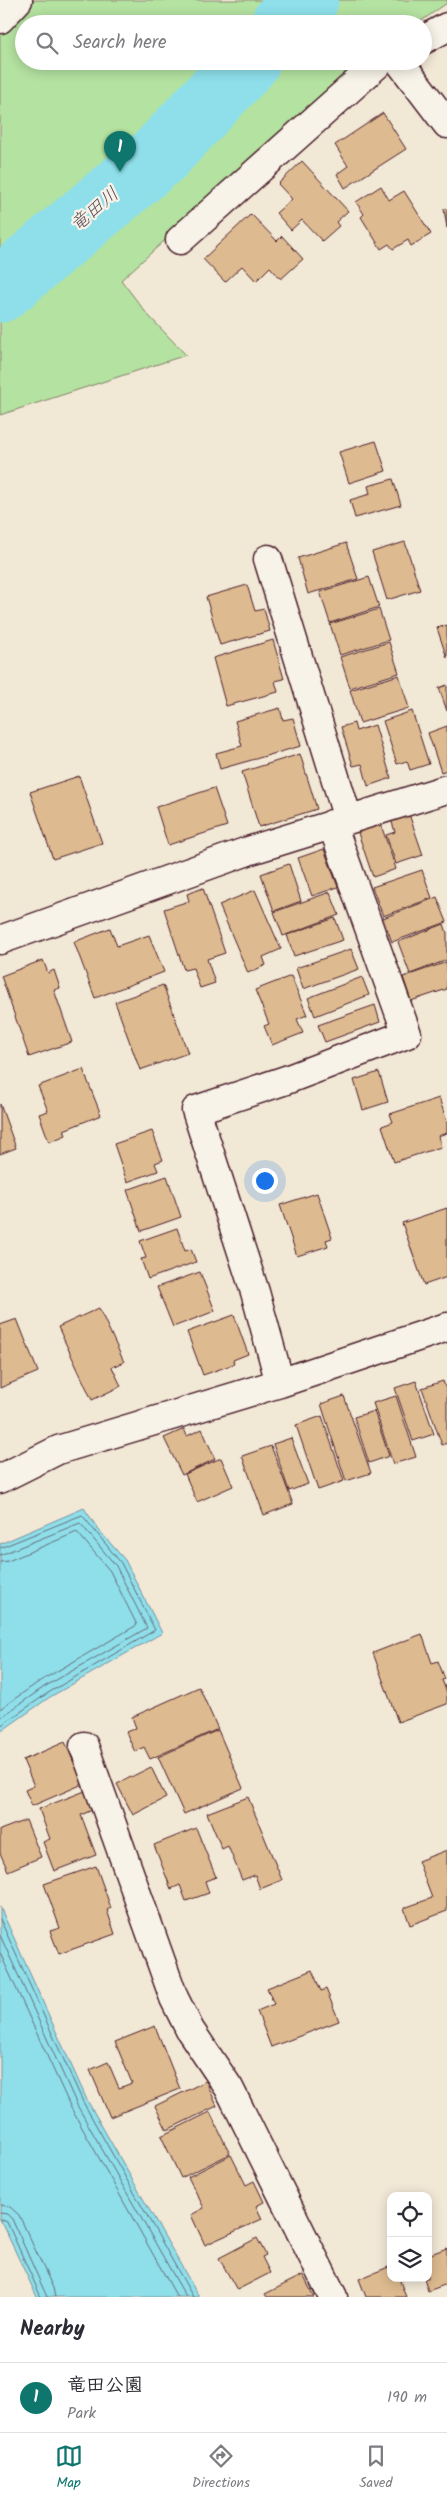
<!DOCTYPE html>
<meta charset="utf-8">
<style>
body{margin:0;font-family:Kalam,"Klee One",sans-serif;background:#f2f2f3;color:#2b2b33}
.controls{position:absolute;right:15px;bottom:15px;display:grid;overflow:hidden;border-radius:10px;box-shadow:0 2px 12px #0003}
.controls button{width:45px;height:45px;display:grid;place-items:center;padding:0;border:0;border-bottom:1px solid #e1e1e2;background:#fff;color:#2b2b33;font:25px sans-serif}
.you{position:absolute;left:264px;top:1180px;width:18px;height:18px;margin:-12px;border:4px solid #fff;border-radius:50%;background:#1a73e8;box-shadow:0 0 0 8px #1a73e833}
.badge{display:grid;place-items:center;width:32px;height:32px;border-radius:50%;background:#0f766e;color:#fff;font-size:16px;font-weight:700}
.pin{position:absolute;translate:-50% -41px;filter:drop-shadow(0 1px 2px #0008)}
.pin::after{content:'';position:absolute;top:26px;width:18px;height:15px;background:inherit;clip-path:polygon(0 0,100% 0,50% 100%)}
.list{margin:0;padding:0;list-style:none}
h2{display:flex;justify-content:space-between;align-items:center;height:65px;margin:0;padding:0 20px;font-size:21px}
h2 small{font-size:16px;font-weight:400;color:#7c7c81}
.list li{display:grid;grid-template-columns:32px 1fr auto;gap:15px;align-items:center;box-sizing:border-box;height:70px;padding:0 20px;border-top:1px solid #e1e1e2}
.list b{display:block;font-size:19px;white-space:nowrap}
.list p{margin:0;font-size:16px;white-space:nowrap;color:#7c7c81}
.list em{font-size:16px;font-style:normal;color:#7c7c81}
.icon{flex:none;width:28px;height:28px;fill:none;stroke:currentColor;stroke-width:2;stroke-linecap:round;stroke-linejoin:round}
.map{position:relative;flex:none;width:447px;height:2297px;overflow:hidden}
.search{position:absolute;background:#fff;box-shadow:0 2px 12px #0003;left:15px;right:15px;top:15px;height:55px;display:flex;align-items:center;gap:12px;box-sizing:border-box;padding:0 18px;border-radius:28px;color:#7c7c81;font-size:19px}
.sheet{height:135px;background:#fff}
nav{display:flex;justify-content:space-around;align-items:center;box-sizing:border-box;height:70px;border-top:1px solid #e1e1e2;background:#fff;font-size:14px;color:#7c7c81}
nav a{display:grid;justify-items:center;gap:2px}
nav .on{color:#0f766e}
.map>svg:first-child{display:block}
</style>
<div class="map">
<svg width="447" height="2297" viewBox="0 0 447 2297">
<rect width="100%" height="100%" fill="#f2e8d6"/>
<filter id="ink" filterUnits="userSpaceOnUse"><feTurbulence type="fractalNoise" baseFrequency=".02" numOctaves="2"/><feDisplacementMap in="SourceGraphic" scale="10" xChannelSelector="R" yChannelSelector="G"/><feConvolveMatrix kernelMatrix="1 2 1 2 8 2 1 2 1" color-interpolation-filters="sRGB"/></filter>
<g filter="url(#ink)">
<path fill="#b4e2a0" stroke="#7f8066" d="M34 0H447V3L417 24H24V61H363L121 280 147 314 186 355 0 415V32Z"/>
<path fill="#8edfea" stroke="#73929e" d="M84 1508 98 1529 125 1560 162 1633 50 1697 0 1732V1544Z
M0 1907 87 2100 199 2297H37L0 2219Z"/>
<g fill="none" stroke-linecap="round" stroke-linejoin="round">
<path stroke="#656c77" stroke-width="1" d="M0 1548 82 1515 121 1563 155 1630 48 1693 0 1726
M0 1555 80 1523 116 1566 147 1628 44 1687 0 1718
M0 1562 8 1561 77 1532 110 1571 137 1625 40 1681 0 1709
M0 1919 83 2102 193 2297
M0 1935 77 2105 186 2297
M0 1953 71 2108 177 2297
M0 2205 10 2207 19 2215 53 2288 55 2297
M0 2213 7 2214 12 2219 47 2297
M0 2219 7 2222 41 2297"/>
<path stroke="#8edfea" stroke-width="65" d="M283 24 306 0
M0 290 160 155 248 61"/>
</g>
<path fill="#ddba8f" stroke="#4a1f2b" d="M383 113 406 149 345 188 337 174 348 166 335 145Z
M302 161 348 211 336 222 339 226 322 241 302 220 291 230 276 213 292 199 278 184Z
M381 186 389 200 404 191 431 234 411 246 408 240 393 249 389 244 381 249 361 217 364 214 356 202Z
M444 209H447V228Z
M251 214 277 241 282 236 303 259 281 279 270 267 256 281 242 266 225 282 203 259Z
M376 441 386 471 349 483 339 452Z
M393 479 401 505 355 518 350 500 370 494 368 486Z
M405 542 420 590 387 600 372 552Z
M346 543 358 579 308 594 298 558Z
M369 577 379 607 330 623 320 592Z
M247 585 255 611 264 609 270 631 220 645 206 597Z
M379 609 389 640 340 655 330 624Z
M447 625V658L437 628Z
M273 640 284 679 275 681 278 692 226 706 213 658Z
M389 642 399 673 350 688 340 657Z
M399 675 409 708 360 723 350 690Z
M447 685V711L439 688Z
M280 708 283 720 293 718 301 746 220 769 216 753 242 746 235 721Z
M412 711 429 764 410 770 407 761 397 764 383 721Z
M354 723 356 731 375 725 391 778 368 786 362 764 353 766 341 727Z
M447 726V770L441 772 428 733Z
M300 754 317 809 259 827 242 772Z
M79 776 102 843 53 859 30 792Z
M214 788 227 826 168 845 156 807Z
M409 814 423 855 396 864 386 835 395 832 391 819Z
M379 819 396 869 373 877 356 827Z
M324 849 338 887 312 896 298 858Z
M289 864 301 901 274 911 261 874Z
M422 870 432 898 383 916 372 887Z
M203 888 225 953 207 959 215 983 200 988 193 968 184 970 164 909 189 901 187 894Z
M255 890 281 949 263 957 266 965 248 973 219 905Z
M330 892 339 915 283 936 274 912Z
M437 897 447 922 392 942 383 918Z
M335 918 343 940 294 956 287 935Z
M444 924 447 933V960L410 974 398 942Z
M110 928 117 946 149 935 164 972 95 998 74 942Z
M351 949 359 969 303 989 296 968Z
M43 960 48 973 54 970 60 988 54 990 72 1042 29 1057 1 976Z
M447 962V989L411 1001 403 977Z
M291 976 307 1015 297 1019 303 1033 272 1045 264 1026 269 1024 255 990Z
M362 977 369 995 315 1016 308 998Z
M163 985 188 1053 140 1070 115 1002Z
M375 1005 380 1022 325 1042 318 1025Z
M83 1069 101 1115 64 1130 66 1135 49 1142 39 1114 48 1111 38 1086Z
M379 1072 388 1102 363 1110 354 1080Z
M439 1098 447 1122V1133L438 1136 441 1147 394 1162 382 1126 393 1122 390 1114Z
M0 1104 16 1148 0 1154Z
M152 1131 163 1160 155 1163 158 1171 127 1182 114 1144Z
M167 1176 181 1217 141 1231 127 1190Z
M317 1193 332 1238 326 1240 328 1246 297 1256 280 1205Z
M447 1208V1277L424 1285 402 1223Z
M177 1228 185 1251 191 1249 196 1262 148 1279 141 1259 146 1258 140 1241Z
M200 1272 215 1311 173 1327 157 1287Z
M99 1308 124 1362 112 1367 121 1386 92 1400 58 1327Z
M234 1315 248 1354 233 1360 234 1364 203 1375 187 1332Z
M17 1319 38 1372 0 1388V1325Z
M416 1381 434 1434 413 1441 395 1388Z
M443 1381 447 1392V1443L442 1445 422 1388Z
M344 1396 371 1473 346 1481 321 1404Z
M396 1396 416 1457 393 1464 373 1403Z
M374 1411 389 1456 369 1463 354 1417Z
M322 1416 344 1481 318 1490 296 1425Z
M184 1429 187 1436 202 1429 215 1459 182 1475 164 1438Z
M291 1438 308 1484 289 1491 273 1444Z
M271 1446 293 1504 264 1515 242 1456Z
M221 1458 233 1486 197 1502 185 1474Z
M422 1634 432 1663 438 1661 445 1679 442 1680 447 1693V1704L398 1722 373 1653Z
M199 1687 218 1729 150 1759 144 1747 135 1752 126 1732 136 1728 132 1717Z
M218 1730 243 1788 184 1814 158 1757Z
M65 1742 83 1784 32 1806 25 1790 34 1786 23 1760Z
M151 1767 166 1798 133 1815 117 1784Z
M85 1791 92 1810 81 1815 96 1855 54 1871 43 1842 50 1839 39 1809Z
M248 1797 282 1880 260 1889 255 1875 242 1880 228 1846 222 1849 207 1813Z
M26 1820 41 1857 8 1871 0 1853V1830Z
M196 1828 216 1877 205 1881 209 1893 186 1901 180 1885 171 1889 154 1845Z
M447 1850V1911L410 1925 404 1908 432 1898 418 1861Z
M96 1866 111 1908 107 1910 115 1934 59 1954 50 1931 60 1928 44 1884Z
M312 1970 321 1991 326 1989 339 2021 271 2047 257 2011 274 2004 267 1988Z
M155 2026 180 2089 110 2117 90 2070 108 2062 119 2088 132 2083 115 2042Z
M206 2081 217 2106 167 2130 155 2106Z
M210 2112 230 2154 181 2178 161 2136Z
M231 2155 246 2185 254 2181 264 2202 256 2206 262 2219 205 2245 191 2215 204 2208 188 2177Z
M257 2238 266 2255 262 2257 270 2273 237 2290 219 2258Z
M447 2248V2284L428 2291 424 2278H428V2255Z
M391 2266V2278H407L400 2281 406 2297H366L359 2279Z
M303 2275 314 2297H267L265 2294Z"/>
<g fill="none" stroke-linecap="round" stroke-linejoin="round">
<defs>
<path id="minor" d="M0 19 18 0
M423 40 447 27
M399 61 447 124
M180 240 381 61
M268 559 348 819
M0 940 248 851 447 789
M280 1383 255 1292 196 1110 286 1080 407 1034 332 824
M0 1479 58 1450 280 1383 447 1327
M84 1746 174 1998 190 2030 229 2088 333 2297"/>
</defs>
<use href="#minor" stroke="#4a1f2b" stroke-width="31"/>
<use href="#minor" stroke="#f7f3e8" stroke-width="28"/>
</g>
</g>
<g text-anchor="middle" dominant-baseline="central" stroke-width="4.5" stroke-linejoin="round" paint-order="stroke">
<g font-size="19" font-style="italic" fill="#5b4f5b" stroke="#f7f3e8">
<text transform="translate(95 210) rotate(-40)">竜田川</text>
</g>
</g>
</svg>
<div class="controls">
<button><svg class="icon" aria-label="locate" viewBox="0 0 24 24"><circle cx="12" cy="12" r="6"/><path d="M12 2v4M12 18v4M2 12h4M18 12h4"/></svg></button>
<button><svg class="icon" aria-label="layers" viewBox="0 0 24 24"><path d="M12 4l9 5-9 5-9-5zM3 14l9 5 9-5"/></svg></button>
</div>
<div class="you"></div>
<div class="pin badge" style="left:120px;top:172px">1</div>
<div class="search"><svg class="icon" aria-label="search" viewBox="0 0 24 24"><circle cx="10" cy="10" r="6"/><path d="M15 15l6 6"/></svg>Search here</div>
</div>
<section class="sheet">
<h2>Nearby<small></small></h2>
<ul class="list">
<li><span class="badge">1</span><div><b>竜田公園</b><p>Park</p></div><em>190 m</em></li>
</ul>
</section>
<nav>
<a class="on"><svg class="icon" aria-label="map" viewBox="0 0 24 24"><path d="M3 6l6-2 6 2 6-2v14l-6 2-6-2-6 2zM9 4v14M15 6v14"/></svg>Map</a>
<a><svg class="icon" aria-label="directions" viewBox="0 0 24 24"><path d="M12 3l9 9-9 9-9-9zM9 14v-3h6M13 9l2 2-2 2"/></svg>Directions</a>
<a><svg class="icon" aria-label="saved" viewBox="0 0 24 24"><path d="M7 4h10v16l-5-4-5 4z"/></svg>Saved</a>
</nav>
